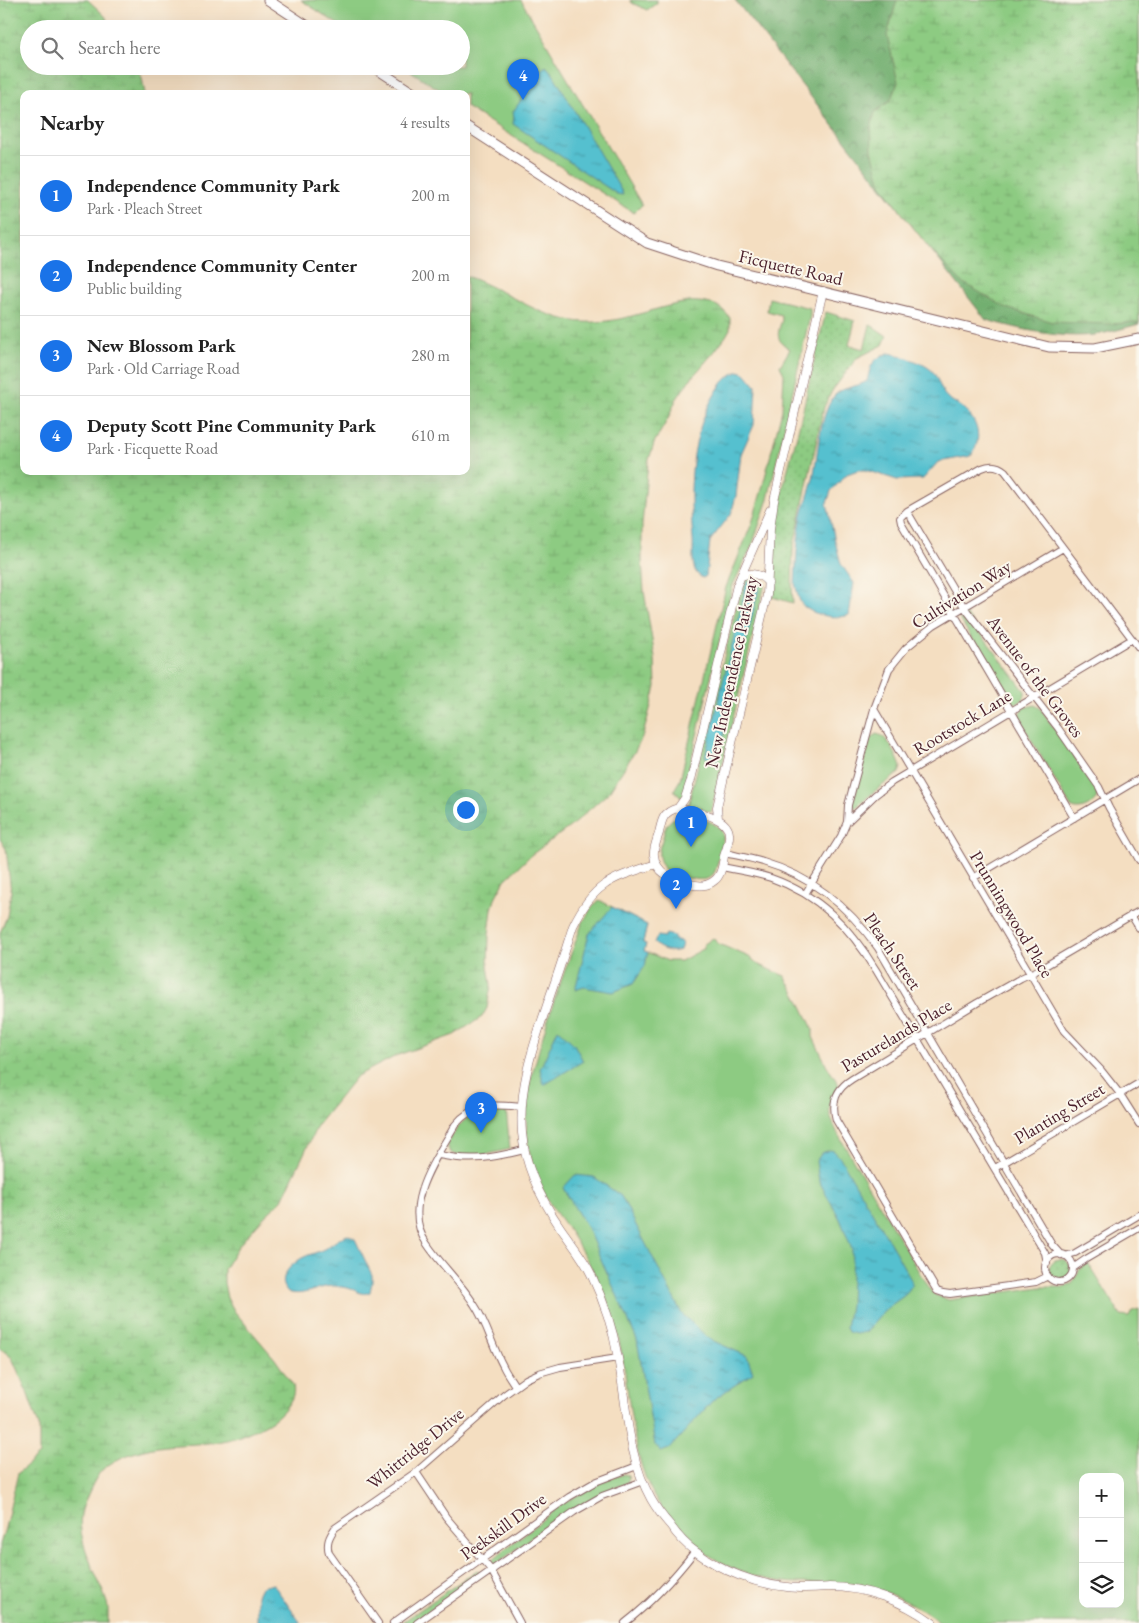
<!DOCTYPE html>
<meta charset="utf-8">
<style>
body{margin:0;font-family:"EB Garamond",serif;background:#f2f2f2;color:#222}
.controls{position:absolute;right:15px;bottom:15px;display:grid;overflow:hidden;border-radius:10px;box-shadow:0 5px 20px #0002}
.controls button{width:45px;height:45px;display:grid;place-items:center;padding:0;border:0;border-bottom:1px solid #e0e0e0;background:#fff;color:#222;font:25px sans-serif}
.you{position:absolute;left:465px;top:809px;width:18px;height:18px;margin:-12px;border:4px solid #fff;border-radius:50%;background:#1a73e8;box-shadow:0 0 0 8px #1a73e833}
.badge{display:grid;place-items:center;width:32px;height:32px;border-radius:50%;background:#1a73e8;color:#fff;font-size:16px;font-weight:700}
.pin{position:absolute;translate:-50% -41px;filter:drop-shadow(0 1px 2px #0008)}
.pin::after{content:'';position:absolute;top:26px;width:18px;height:15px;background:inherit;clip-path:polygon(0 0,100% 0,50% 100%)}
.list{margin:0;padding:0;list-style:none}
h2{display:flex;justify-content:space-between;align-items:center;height:65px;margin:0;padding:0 20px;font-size:21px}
h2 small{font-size:16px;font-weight:400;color:#767676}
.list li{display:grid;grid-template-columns:32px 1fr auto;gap:15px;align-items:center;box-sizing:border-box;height:80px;padding:0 20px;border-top:1px solid #e0e0e0}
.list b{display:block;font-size:19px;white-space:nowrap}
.list p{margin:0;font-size:16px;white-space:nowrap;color:#767676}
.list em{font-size:16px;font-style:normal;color:#767676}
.icon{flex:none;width:28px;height:28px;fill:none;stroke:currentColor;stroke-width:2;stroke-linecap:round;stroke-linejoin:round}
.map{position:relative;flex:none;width:1139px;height:1623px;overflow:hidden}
.search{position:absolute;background:#fff;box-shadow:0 5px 20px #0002;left:20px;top:20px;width:450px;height:55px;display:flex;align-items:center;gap:12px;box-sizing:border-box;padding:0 18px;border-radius:28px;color:#767676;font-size:19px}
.panel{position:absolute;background:#fff;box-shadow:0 5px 20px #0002;left:20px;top:90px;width:450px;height:385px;border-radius:10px}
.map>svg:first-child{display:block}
</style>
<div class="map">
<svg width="1139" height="1623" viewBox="0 0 1139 1623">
<defs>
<pattern id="grass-dots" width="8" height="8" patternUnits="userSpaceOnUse" patternTransform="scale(1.25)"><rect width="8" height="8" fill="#8dcb82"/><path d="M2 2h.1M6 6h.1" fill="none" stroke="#7bae70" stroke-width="1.8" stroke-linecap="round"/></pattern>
<pattern id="forest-crowns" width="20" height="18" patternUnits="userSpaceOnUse" patternTransform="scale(1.25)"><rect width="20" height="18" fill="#72af70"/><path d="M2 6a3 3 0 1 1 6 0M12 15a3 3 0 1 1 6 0" fill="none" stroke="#608e5c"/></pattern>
<pattern id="wetland-marsh" width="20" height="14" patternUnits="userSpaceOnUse" patternTransform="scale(1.25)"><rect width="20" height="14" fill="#8dcb82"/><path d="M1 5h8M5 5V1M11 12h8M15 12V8" fill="none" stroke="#7bae70"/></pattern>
<pattern id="water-ripples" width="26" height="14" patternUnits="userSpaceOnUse" patternTransform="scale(1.25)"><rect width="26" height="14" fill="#55c0cf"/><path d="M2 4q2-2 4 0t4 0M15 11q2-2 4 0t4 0" fill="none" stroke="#489ba8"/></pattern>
</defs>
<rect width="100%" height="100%" fill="#fbf7ec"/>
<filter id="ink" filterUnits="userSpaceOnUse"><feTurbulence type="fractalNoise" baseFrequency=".02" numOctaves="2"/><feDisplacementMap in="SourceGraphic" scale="10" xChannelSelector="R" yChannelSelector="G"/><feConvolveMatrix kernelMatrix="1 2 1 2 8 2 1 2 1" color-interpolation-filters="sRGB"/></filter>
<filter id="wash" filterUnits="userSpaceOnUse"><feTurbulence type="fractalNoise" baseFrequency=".0096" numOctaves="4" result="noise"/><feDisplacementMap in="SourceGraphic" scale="20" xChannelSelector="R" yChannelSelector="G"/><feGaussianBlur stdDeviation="1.12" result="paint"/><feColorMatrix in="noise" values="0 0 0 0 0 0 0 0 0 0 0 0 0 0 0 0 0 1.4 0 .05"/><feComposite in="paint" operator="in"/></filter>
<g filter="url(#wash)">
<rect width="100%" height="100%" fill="#f4dec1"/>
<path fill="url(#grass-dots)" stroke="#6c7556" d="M826 312 855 321 849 345 864 349 870 325 874 327 887 336 883 345 857 358 832 391 824 407 793 550 792 585 793 603 772 597C766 541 783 488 797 435 807 394 815 353 826 312Z
M1049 1270a11 11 0 1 1 22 0a11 11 0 1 1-22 0Z"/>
<path fill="url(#forest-crowns)" stroke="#5e674e" d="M735 0H1139V324C1124 328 1109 333 1094 335 1058 339 1020 329 986 320Z"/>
<path fill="url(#wetland-marsh)" stroke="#6c7556" d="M0 0H88L105 16 113 29H29V66H137L142 78 145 94H24V471H466V276C509 291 547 325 595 322 628 321 657 306 689 302 696 301 709 303 715 305 721 307 726 313 730 318V329L726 336 715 351 688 382 676 400 668 419 655 441 648 462 642 525V561L644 591 655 658 656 687 643 735 634 753 608 793 571 826 531 855 505 880 496 896 492 909 489 934 488 966 491 985 487 1008 482 1017 454 1035 398 1055 357 1076 318 1124 282 1200 263 1218 239 1245 224 1269V1283L227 1298 235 1312 275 1359 293 1385C295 1394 292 1399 287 1406 278 1418 268 1424 254 1430 249 1432 243 1435 237 1437 212 1446 184 1443 158 1447 140 1450 116 1457 102 1470 95 1477 85 1500 82 1510 74 1538 98 1575 106 1600 109 1607 108 1616 108 1623H0V1545L5 1528 18 1473 39 1455V1426L27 1392 12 1358 0 1348V933L7 916 11 892 6 849 0 839Z
M630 0H657V3L647 10 632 3Z
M897 0H1139V322L1110 324 1052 322 1006 308 962 282 931 250 904 216 880 182 872 150 871 128 875 112 890 101 898 82 887 35Z"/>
<path fill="#8dcb82" stroke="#6c7556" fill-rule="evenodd" d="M301 0H521L642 205 634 213 466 107V94H446L403 66H461V29H345Z
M769 298 810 308V316L768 499 752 546 733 585 687 777 688 788 681 798 674 790 680 780 726 587 752 523 762 489 782 410 784 374 780 366 790 349C775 340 777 334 782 320L781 315 767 311Z
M752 577 759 580 765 584 711 812 688 807 742 583 744 580Z
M964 614H966L1025 691C1026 698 1022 702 1015 704L1008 700 960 619Z
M1035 705 1040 708 1098 791C1099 802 1081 814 1071 807L1019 719V714L1023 708Z
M876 734C888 735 897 756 901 767L899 773 875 791 855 808 852 805 870 739Z
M677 817C690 817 720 819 723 835 724 844 719 856 717 865 713 883 701 880 687 878 680 876 671 874 665 870 663 867 659 860 659 856 658 850 661 843 663 837 665 827 667 821 677 817Z
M599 900 647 925 643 943 646 944 644 951 668 961H681L705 948 703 945 713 938 719 944 749 957 761 966 785 976 799 1000 813 1029V1037L827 1066 839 1085C826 1109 827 1111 839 1136L928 1287 935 1295 949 1300 1040 1287H1063L1073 1283 1080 1269 1088 1263 1121 1316 1129 1317 1132 1311 1139 1309V1623H940C914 1602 880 1587 846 1583 831 1582 815 1584 799 1583 765 1582 730 1571 703 1551 680 1535 661 1511 649 1486 638 1462 634 1435 630 1409 625 1373 621 1338 608 1303 598 1277 583 1253 568 1229 559 1217 549 1204 542 1190 530 1166 526 1139 526 1112 526 1093 532 1075 537 1057 549 1011 566 968 582 924L590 910ZM1083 1477H1120V1604H1083Z
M506 1109 510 1149C496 1152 461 1163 449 1151L447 1143C467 1114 470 1110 506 1109Z
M624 1474 628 1475 629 1478 627 1483C578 1500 538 1534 496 1564L493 1563V1559L562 1504 605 1480Z
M477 1570 480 1572 481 1575 412 1623H401Z"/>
<path fill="url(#water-ripples)" stroke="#50707d" d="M546 66 553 74 622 192 623 195 617 194 513 124 514 117 513 112 542 69Z
M888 353C899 354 928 364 934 373 938 379 940 388 944 394 948 400 957 403 963 408 978 421 983 439 971 456L938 462 923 479 897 480 866 470H858L847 474 831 491 827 503 835 541 841 564 854 583 849 615C837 620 809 615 801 603 798 598 797 590 795 584 796 563 797 541 801 519 804 506 810 492 813 479 818 454 819 418 833 397 842 386 856 388 867 381 871 365 871 360 888 353Z
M739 371 745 373 756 386 754 425 741 454 736 496 731 514 710 541 706 576 703 578C689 572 694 553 693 540 689 494 689 443 711 401 719 387 724 377 739 371Z
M747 581 760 584 718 760 705 757Z
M612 907 647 925 643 943 646 944 644 951 648 952 645 966 633 984 613 992 584 987 575 990 589 934Z
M666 934 674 936V939L680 941 682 944 680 950C673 953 660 950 654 943L656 938 658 936 664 937Z
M558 1029 574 1044 583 1061 544 1085 540 1069Z
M829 1150 834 1151 841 1159C864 1200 889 1239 911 1280L912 1285 905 1295 887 1308 866 1332 856 1334 848 1332 846 1327 850 1306 852 1249 840 1219 819 1181 816 1161 822 1153Z
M575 1175 594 1177 621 1196 682 1314 709 1339 747 1356 753 1373 714 1399 669 1449 661 1452 655 1445 637 1340 587 1228 563 1188Z
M348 1235 355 1239 372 1275V1282L370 1292C362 1296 358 1291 351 1289 346 1287 340 1287 335 1286 319 1285 304 1298 288 1292 276 1279 290 1265 302 1258 309 1254 317 1253 324 1249 332 1245 339 1237 348 1235Z
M273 1584 300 1622 301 1623H257V1595L261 1587Z"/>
</g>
<g filter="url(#ink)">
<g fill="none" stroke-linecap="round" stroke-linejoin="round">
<defs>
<path id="minor" d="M907 511 964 607 1058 728 1099 787 1109 808 1139 860
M874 709 1064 1031 1101 1070 1120 1094 1139 1124
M1074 818 901 523 900 518 907 511 982 468C991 464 998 465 1005 471L1139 648
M847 822 875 795 892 782 1132 639
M725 853C738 856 751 858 763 862 811 876 849 907 878 948L1052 1245 1061 1255
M722 867C738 870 755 873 771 878 819 895 850 927 876 970L1045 1253 1047 1263
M973 878 1139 779
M805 894 841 836 847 822 848 805 874 709 889 669 906 648 934 625 1063 548
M1131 915 1139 928
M439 1155C472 1162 492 1158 524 1150
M995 1168 1139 1083
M1045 1268a14 14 0 1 1 28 0a14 14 0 1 1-28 0Z
M1065 1256 1075 1253 1139 1215
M1073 1268 1086 1259 1139 1228
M1048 1276 1036 1282 950 1294 943 1293 937 1291 836 1120C831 1102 836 1089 852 1079L977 1003 1021 978 1040 969 1139 911
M515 1386C511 1379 506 1373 503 1366 492 1346 487 1323 474 1304 460 1282 441 1265 427 1244 400 1206 436 1159 455 1125 474 1102 494 1104 522 1107
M416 1472 446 1517 491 1570 520 1623
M378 1623 329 1553C326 1543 329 1537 335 1528L416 1472 504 1395 526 1379 539 1373 560 1367 618 1358
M393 1623 569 1497 595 1482 637 1466
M417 1623 574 1512 602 1496 643 1481
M625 1623C652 1602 674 1578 695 1551"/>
<path id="tertiary" d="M741 576C751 572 762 574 768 583
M678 808 685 798 691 780 737 585 770 510
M678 808C693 812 728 815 729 834 730 840 726 850 724 856 723 864 721 876 715 880 707 887 699 886 689 884 674 882 655 872 654 855 653 849 657 840 659 833 662 819 663 812 678 808Z
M718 818 717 807 767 595 770 529 774 501 823 291
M656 864C613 878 594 882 573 926 566 948 559 971 551 993 536 1039 518 1083 522 1133 525 1168 541 1199 560 1227 571 1243 583 1257 591 1274 604 1301 613 1329 618 1358 627 1405 627 1456 651 1499 656 1508 663 1517 670 1525 677 1535 686 1545 696 1552 722 1571 755 1584 787 1587 801 1589 814 1588 829 1587 866 1587 903 1601 933 1623"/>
<path id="secondary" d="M268 0 312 29
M372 66 415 94
M466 126 647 243 717 266 1049 347 1095 348 1139 339"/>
</defs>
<use href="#minor" stroke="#866260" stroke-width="8"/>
<use href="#tertiary" stroke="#866260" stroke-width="9"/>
<use href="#secondary" stroke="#866260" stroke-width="11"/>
<use href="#minor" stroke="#fff" stroke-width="6"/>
<use href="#tertiary" stroke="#fff" stroke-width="8"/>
<use href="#secondary" stroke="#fff" stroke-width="9"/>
</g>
</g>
<g text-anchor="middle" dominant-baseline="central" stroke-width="4" stroke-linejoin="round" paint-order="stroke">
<g font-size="18" fill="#4a1f2b" stroke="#fbf7ec">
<text transform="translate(791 267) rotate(13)">Ficquette Road</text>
<text transform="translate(961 594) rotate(-32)">Cultivation Way</text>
<text transform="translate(731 672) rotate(-78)">New Independence Parkway</text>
<text transform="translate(1036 676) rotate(53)">Avenue of the Groves</text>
<text transform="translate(962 722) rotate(-31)">Rootstock Lane</text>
<text transform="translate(1012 914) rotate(59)">Prunningwood Place</text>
<text transform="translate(893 951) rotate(56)">Pleach Street</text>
<text transform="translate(896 1035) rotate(-31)">Pasturelands Place</text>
<text transform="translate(1059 1113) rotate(-31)">Planting Street</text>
<text transform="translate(415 1448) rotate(-39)">Whittridge Drive</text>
<text transform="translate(503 1526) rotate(-36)">Peekskill Drive</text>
</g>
</g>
</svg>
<div class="controls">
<button>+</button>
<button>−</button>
<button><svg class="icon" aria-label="layers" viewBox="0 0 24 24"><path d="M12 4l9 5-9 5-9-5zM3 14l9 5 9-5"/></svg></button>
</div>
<div class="you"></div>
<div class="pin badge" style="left:691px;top:847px">1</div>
<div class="pin badge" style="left:676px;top:909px">2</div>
<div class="pin badge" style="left:481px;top:1133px">3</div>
<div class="pin badge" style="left:523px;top:100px">4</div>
<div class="search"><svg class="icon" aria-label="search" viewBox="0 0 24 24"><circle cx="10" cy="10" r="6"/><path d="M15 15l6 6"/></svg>Search here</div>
<section class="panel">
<h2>Nearby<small>4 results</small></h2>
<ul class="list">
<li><span class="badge">1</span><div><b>Independence Community Park</b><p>Park · Pleach Street</p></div><em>200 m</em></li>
<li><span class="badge">2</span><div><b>Independence Community Center</b><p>Public building</p></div><em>200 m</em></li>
<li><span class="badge">3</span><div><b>New Blossom Park</b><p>Park · Old Carriage Road</p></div><em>280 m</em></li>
<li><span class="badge">4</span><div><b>Deputy Scott Pine Community Park</b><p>Park · Ficquette Road</p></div><em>610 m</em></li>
</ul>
</section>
</div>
